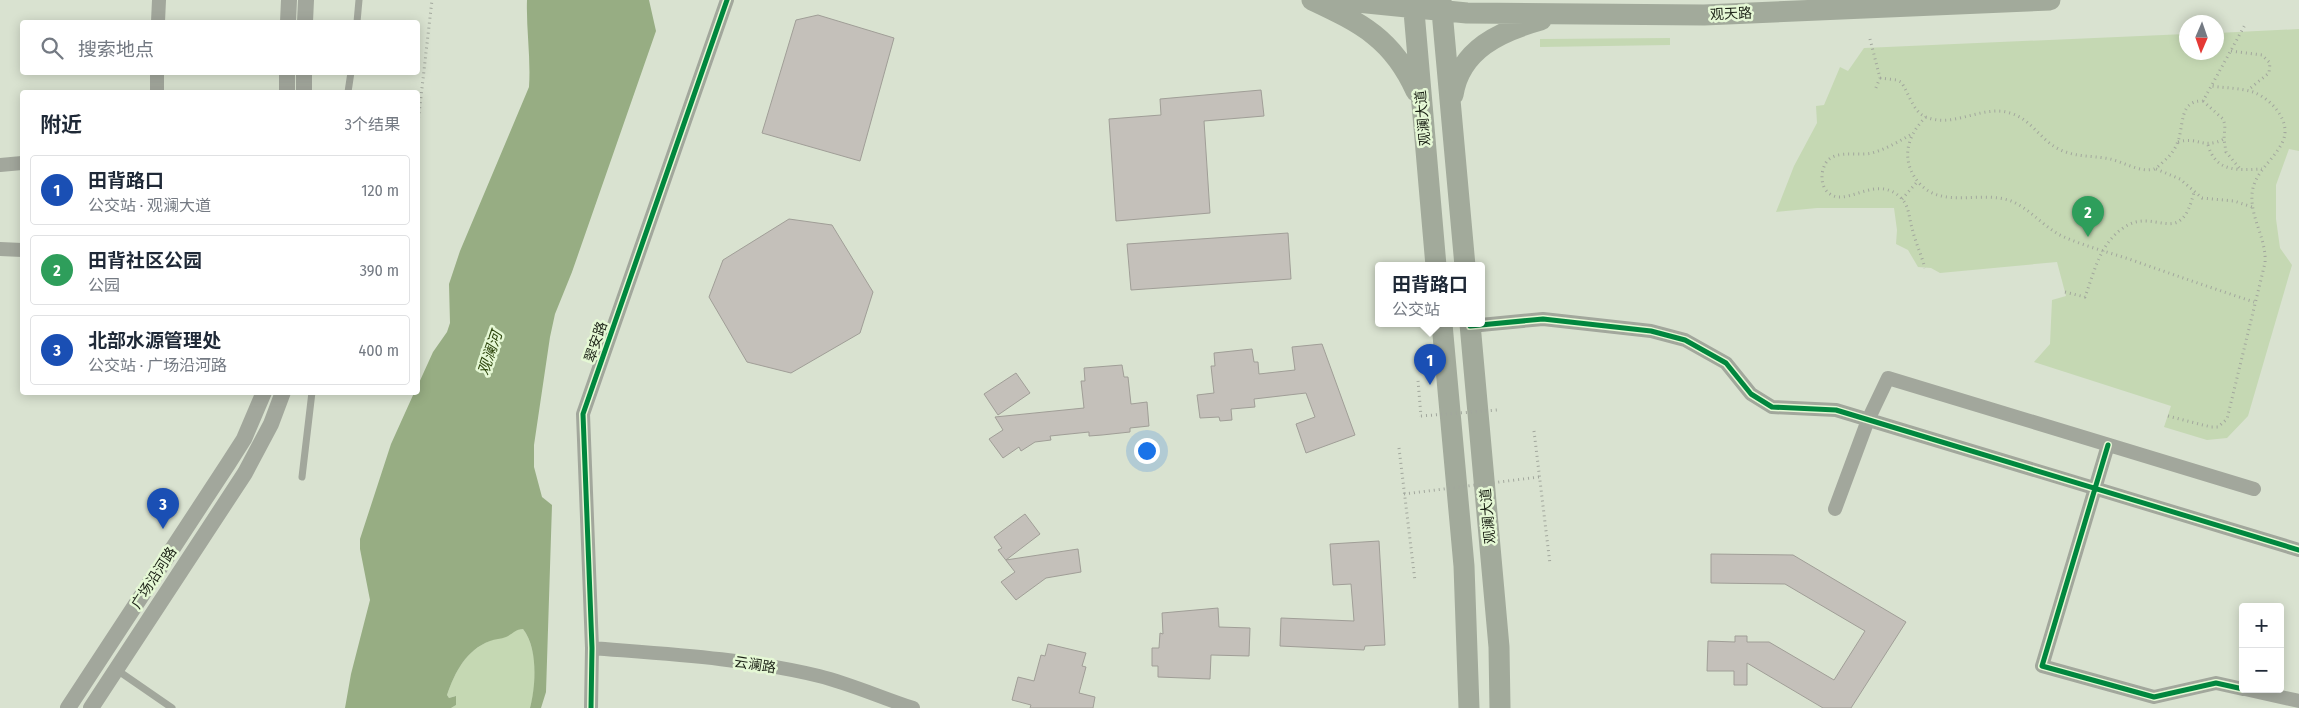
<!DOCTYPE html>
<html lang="zh">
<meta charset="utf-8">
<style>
body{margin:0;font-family:"Fira Sans Condensed","Noto Sans SC",sans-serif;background:#f2f2f3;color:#1f2937}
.controls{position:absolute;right:15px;bottom:15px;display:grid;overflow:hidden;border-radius:5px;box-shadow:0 2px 12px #0003}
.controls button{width:45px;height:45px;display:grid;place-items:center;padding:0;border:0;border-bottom:1px solid #e0e1e3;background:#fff;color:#1f2937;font:25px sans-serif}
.compass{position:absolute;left:2179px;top:15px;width:45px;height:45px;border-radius:50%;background:#fff;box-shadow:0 2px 12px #0003;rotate:182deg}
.you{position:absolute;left:1146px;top:450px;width:18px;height:18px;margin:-12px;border:4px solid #fff;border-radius:50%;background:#1a73e8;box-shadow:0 0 0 8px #1a73e833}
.badge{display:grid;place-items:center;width:32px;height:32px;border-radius:50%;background:#2563eb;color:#fff;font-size:16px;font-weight:700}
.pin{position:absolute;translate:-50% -41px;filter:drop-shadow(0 1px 2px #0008)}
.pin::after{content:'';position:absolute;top:26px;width:18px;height:15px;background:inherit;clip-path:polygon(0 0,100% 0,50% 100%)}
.popup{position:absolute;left:1375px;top:262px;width:110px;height:65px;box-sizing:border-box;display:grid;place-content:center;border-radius:5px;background:#fff;filter:drop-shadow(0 1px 4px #0005);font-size:16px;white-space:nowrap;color:#747a83}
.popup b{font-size:19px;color:#1f2937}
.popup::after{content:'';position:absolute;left:50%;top:100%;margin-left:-10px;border:10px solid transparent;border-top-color:#fff}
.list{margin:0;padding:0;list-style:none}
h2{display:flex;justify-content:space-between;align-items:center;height:65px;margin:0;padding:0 20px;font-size:21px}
h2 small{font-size:16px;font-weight:400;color:#747a83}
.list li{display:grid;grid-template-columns:32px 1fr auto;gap:15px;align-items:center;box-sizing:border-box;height:70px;margin:0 10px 10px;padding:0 10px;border:1px solid #e0e1e3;border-radius:5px}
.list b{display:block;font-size:19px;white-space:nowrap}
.list p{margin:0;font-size:16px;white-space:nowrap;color:#747a83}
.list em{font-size:16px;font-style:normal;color:#747a83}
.icon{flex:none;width:28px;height:28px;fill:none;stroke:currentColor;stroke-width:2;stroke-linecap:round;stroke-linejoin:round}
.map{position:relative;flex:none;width:2299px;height:708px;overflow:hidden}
.search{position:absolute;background:#fff;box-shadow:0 2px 12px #0003;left:20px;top:20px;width:400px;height:55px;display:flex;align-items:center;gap:12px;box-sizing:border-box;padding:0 18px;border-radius:5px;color:#747a83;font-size:19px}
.panel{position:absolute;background:#fff;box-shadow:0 2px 12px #0003;left:20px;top:90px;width:400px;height:305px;border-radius:5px}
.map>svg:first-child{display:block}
</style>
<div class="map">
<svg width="2299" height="708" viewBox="0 0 2299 708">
<rect width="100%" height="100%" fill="#d9e2d0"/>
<path fill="#c5d8b3" d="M2299 29V151L2289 149 2276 185V219L2280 248 2292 265 2248 416 2227 438 2207 440 2164 427 2171 406 2034 362 2050 344 2052 300 2066 296 2057 262 1940 273 1931 268 1918 267 1908 250 1896 244 1897 230 1894 208H1817L1776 212 1794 166 1817 123 1816 106 1824 105 1840 67 1848 71 1864 48 2186 34V52H2216L2217 33Z
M1670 38V45L1540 47V39Z
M517 629H523C538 649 537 684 530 708H451L456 705 455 696 449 698 447 695C455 672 465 652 489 641 500 636 506 637 517 629Z"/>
<path fill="#97ad83" d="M527 0H649L656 31 572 272 555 314 550 337 534 445V467L542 497 552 505 546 692 541 708H530C536 685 538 648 523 629 515 629 513 634 506 637 501 639 495 639 490 641 466 650 455 672 447 695L449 698 456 696V705L451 708H345L351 674 370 600 360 549V539L391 444 414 393 418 392V385L433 352 447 332 450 323 449 284 460 251 529 87C531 58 526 29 527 0Z"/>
<path fill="#c4c0ba" stroke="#a09e97" d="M818 15 894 38 860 161 762 133 796 20Z
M1261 90 1264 116 1204 121 1210 213 1116 221 1109 119 1161 115 1160 99Z
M789 219 832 225 873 292 860 333 791 373 747 362 709 297 723 260Z
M1288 233 1291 279 1131 290 1127 244Z
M1322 344 1355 435 1306 453 1296 424 1315 417 1306 393 1254 399 1255 407 1231 409 1232 420 1220 421 1219 417 1200 418 1197 395 1214 393 1211 366H1215L1214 353 1252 349 1254 362H1258L1259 374 1295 370 1292 347Z
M1122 365 1124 377H1128L1131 404 1147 402 1149 426 1130 428V432L1102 435 1089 436V432L1050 436 1051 440 1035 442 1021 451 1019 447 1003 458 989 439 1003 430 995 417 1084 408 1081 381H1085L1084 368Z
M1016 373 1030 393 998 415 984 394Z
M1025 514 1040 534 1006 560 1078 549 1081 572 1046 578 1016 600 1001 582 1015 572 998 550 1002 548 994 537Z
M1379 541 1385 645 1365 646 1364 650 1280 646 1281 618 1354 621 1351 584 1333 585 1330 544Z
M1711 554 1793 555 1906 622 1851 708H1823L1747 663V685H1734V671H1707L1708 641 1735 642V636H1747V642H1769L1834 680 1865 631 1785 584 1711 583Z
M1218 608 1219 627 1250 628 1249 656 1211 655 1210 679 1158 677V666H1152V648H1159L1160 633 1163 634 1162 613Z
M1048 644 1086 653 1082 666 1086 667 1079 693 1095 697 1093 708H1030L1031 705 1012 700 1018 677 1034 681 1041 655 1045 656Z"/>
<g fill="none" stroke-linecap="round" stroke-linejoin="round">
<path stroke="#a2a79d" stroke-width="3" stroke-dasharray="1 4" stroke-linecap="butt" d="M1870 39 1880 78 1875 90
M2231 51 2262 55 2270 63 2269 73 2248 90
M1880 78 1897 80 1901 82C1908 91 1913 111 1924 116 1952 130 1982 104 2010 113 2029 118 2039 137 2055 147 2073 158 2091 155 2110 159 2124 162 2140 173 2154 169 2157 168 2160 165 2163 162 2170 156 2175 150 2178 141 2184 125 2179 100 2203 101L2246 23
M2203 101 2223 119 2225 125 2224 139 2226 152 2241 170
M1926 117C1906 136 1900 162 1920 184 1943 209 1982 190 2011 201 2031 209 2044 228 2064 237 2085 246 2107 252 2129 259 2171 274 2212 288 2254 302
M418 123 432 0
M1910 135C1898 142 1886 149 1872 153 1855 157 1828 147 1823 170 1821 176 1822 184 1825 189 1843 214 1875 170 1902 199 1909 206 1909 218 1912 228 1915 241 1921 254 1925 268
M2178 142C2199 136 2202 150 2224 139
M2208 145C2216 173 2239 170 2262 169
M2156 169 2180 179 2202 198 2234 201 2252 207
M1902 199 1918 181
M2065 292 2085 297C2094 272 2100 244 2123 228 2155 205 2180 251 2194 192
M1418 381 1421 416
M2168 416 2211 427H2218L2227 419 2265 263C2267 237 2247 214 2253 188 2257 171 2274 159 2282 143 2293 123 2272 99 2253 92 2240 88 2225 88 2211 86
M1534 431 1550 564
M1399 448 1415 581"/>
<path stroke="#a2a79c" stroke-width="7" d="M357 22 359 0
M348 92 351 72
M302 477 312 392
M117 670 172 708"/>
<path stroke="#a2a79c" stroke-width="14" d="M158 22 159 0
M157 72V92
M0 165 22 163
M0 249 22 250
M1470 326 1543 319 1651 331 1685 340 1726 363 1751 394 1772 407 1836 410 2299 550
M2108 445 2042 666 2154 697 2216 683 2243 689
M1835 509 1868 420 1888 378 2254 489
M592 648C667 654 745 658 819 676 851 684 882 698 913 708
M2245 689 2299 701
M591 708 592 648 583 414 727 0"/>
<path stroke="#a2a79c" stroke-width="16" d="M288 22 289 0
M305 22 306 0
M287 92V72
M304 92V72
M68 708 228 464 244 439 264 392
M91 708 245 473 271 424 283 392"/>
<path stroke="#a2aa9b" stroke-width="21" d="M1312 0C1361 23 1393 39 1416 91
M1337 0 1467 13 1704 15 2050 0
M1413 0 1436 266
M1441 0 1465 266
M1453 95C1460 49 1501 31 1541 20
M1442 324 1464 566 1469 708
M1470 324 1499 647 1500 708"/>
<path stroke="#a2a79d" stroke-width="3" stroke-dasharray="1 4" stroke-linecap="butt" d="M1421 416 1497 410
M1404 494 1539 477"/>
<defs>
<path id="cycleway" d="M1470 326 1543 319 1651 331 1685 340 1726 363 1751 394 1772 407 1836 410 2299 550
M2108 445 2042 666 2154 697 2216 683 2243 689
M591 708 592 648 583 414 727 0"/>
</defs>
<use href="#cycleway" stroke="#e5f8d5" stroke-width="8"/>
<use href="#cycleway" stroke="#00873e" stroke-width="5"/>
</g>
<g text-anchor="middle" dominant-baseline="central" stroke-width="5" stroke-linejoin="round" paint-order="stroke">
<g font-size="14" fill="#1c2216" stroke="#e5f8d5">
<text transform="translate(1731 14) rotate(-3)">观天路</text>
<text transform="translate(1423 118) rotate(-95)">观澜大道</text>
<text transform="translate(596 342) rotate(-71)">翠安路</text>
<text transform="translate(1488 516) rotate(-95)">观澜大道</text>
<text transform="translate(154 578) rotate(-57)">广场沿河路</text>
<text transform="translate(755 665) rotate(9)">云澜路</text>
</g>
<g font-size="15" font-style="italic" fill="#2d460c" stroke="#e5f8d5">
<text transform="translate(490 353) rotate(-71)">观澜河</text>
</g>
</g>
</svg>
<div class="controls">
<button>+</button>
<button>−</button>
</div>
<svg class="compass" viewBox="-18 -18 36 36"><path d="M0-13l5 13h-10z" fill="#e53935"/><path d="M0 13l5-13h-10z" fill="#747a83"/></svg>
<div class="you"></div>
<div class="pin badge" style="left:1430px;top:385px;background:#1a4fb4">1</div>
<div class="popup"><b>田背路口</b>公交站</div>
<div class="pin badge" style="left:2088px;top:237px;background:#2e9e5b">2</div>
<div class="pin badge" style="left:163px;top:529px;background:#1a4fb4">3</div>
<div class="search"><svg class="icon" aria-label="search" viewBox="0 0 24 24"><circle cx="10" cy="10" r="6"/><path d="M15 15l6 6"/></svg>搜索地点</div>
<section class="panel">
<h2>附近<small>3个结果</small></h2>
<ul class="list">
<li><span class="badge" style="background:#1a4fb4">1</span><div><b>田背路口</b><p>公交站 · 观澜大道</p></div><em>120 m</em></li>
<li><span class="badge" style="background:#2e9e5b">2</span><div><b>田背社区公园</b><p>公园</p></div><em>390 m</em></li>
<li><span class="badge" style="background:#1a4fb4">3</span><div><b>北部水源管理处</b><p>公交站 · 广场沿河路</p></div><em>400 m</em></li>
</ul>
</section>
</div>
